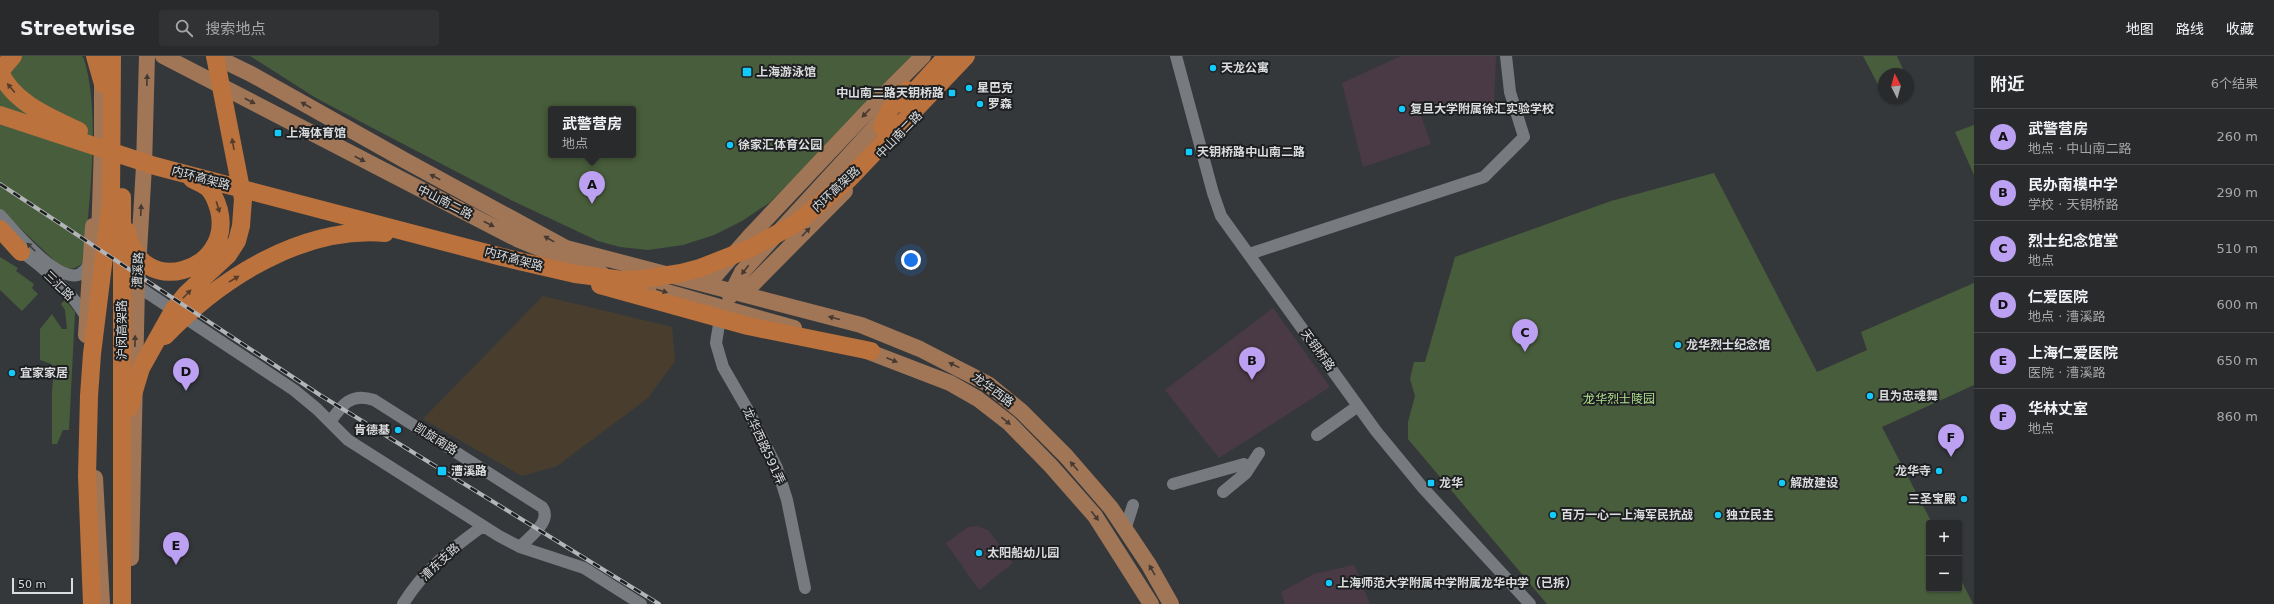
<!DOCTYPE html>
<html lang="zh">
<meta charset="utf-8">
<style>
body{margin:0;font-family:"DejaVu Sans","Noto Sans SC",sans-serif;background:#303234;color:#f1f3f6}
.controls{position:absolute;right:12px;bottom:12px;display:grid;overflow:hidden;border-radius:4px;box-shadow:0 1px 3px #0004}
.controls button{width:36px;height:36px;display:grid;place-items:center;padding:0;border:0;border-bottom:1px solid #444648;background:#282a2c;color:#f1f3f6;font:20px sans-serif}
.compass{position:absolute;left:1878px;top:12px;width:36px;height:36px;border-radius:50%;background:#282a2c;box-shadow:0 1px 3px #0004;rotate:354deg}
.scale{position:absolute;left:12px;bottom:10px;width:61px;box-sizing:border-box;padding-left:4px;border:2px solid #dadcde;border-top:0;font-size:11px;line-height:14px;white-space:nowrap;color:#dadcde;-webkit-text-stroke:3px #1e1f21;paint-order:stroke}
.you{position:absolute;left:911px;top:204px;width:14px;height:14px;margin:-10px;border:3px solid #fff;border-radius:50%;background:#1a73e8;box-shadow:0 0 0 6px #1a73e833}
.badge{display:grid;place-items:center;width:26px;height:26px;border-radius:50%;background:#bca0f2;color:#111;font-size:13px;font-weight:700}
.pin{position:absolute;translate:-50% -33px;filter:drop-shadow(0 1px 2px #0008)}
.pin::after{content:'';position:absolute;top:21px;width:14px;height:12px;background:inherit;clip-path:polygon(0 0,100% 0,50% 100%)}
.popup{position:absolute;left:548px;top:50px;width:88px;height:52px;box-sizing:border-box;display:grid;place-content:center;border-radius:4px;background:#282a2c;filter:drop-shadow(0 1px 3px #0005);font-size:13px;white-space:nowrap;color:#a5a7a9}
.popup b{font-size:15px;color:#f1f3f6}
.popup::after{content:'';position:absolute;left:50%;top:100%;margin-left:-8px;border:8px solid transparent;border-top-color:#282a2c}
.list{margin:0;padding:0;list-style:none}
h2{display:flex;justify-content:space-between;align-items:center;height:52px;margin:0;padding:0 16px;font-size:17px}
h2 small{font-size:13px;font-weight:400;color:#a5a7a9}
.list li{display:grid;grid-template-columns:26px 1fr auto;gap:12px;align-items:center;box-sizing:border-box;height:56px;padding:0 16px;border-top:1px solid #444648}
.list b{display:block;font-size:15px;white-space:nowrap}
.list p{margin:0;font-size:13px;white-space:nowrap;color:#a5a7a9}
.list em{font-size:13px;font-style:normal;color:#a5a7a9}
.icon{flex:none;width:22px;height:22px;fill:none;stroke:currentColor;stroke-width:2;stroke-linecap:round;stroke-linejoin:round}
.map{position:relative;flex:none;width:1974px;height:548px;overflow:hidden}
header{display:flex;align-items:center;gap:24px;box-sizing:border-box;height:56px;padding:0 20px;background:#282a2c;border-bottom:1px solid #444648}
header strong{font-size:19px}
nav{display:flex;gap:22px;margin-inline-start:auto;font-size:14px}
.search{width:280px;height:36px;background:#303234;display:flex;align-items:center;gap:10px;box-sizing:border-box;padding:0 14px;border-radius:4px;color:#a5a7a9;font-size:15px}
main{display:flex}
aside{flex:1;background:#282a2c}
.map>svg:first-child{display:block}
</style>
<header>
<strong>Streetwise</strong>
<div class="search"><svg class="icon" aria-label="search" viewBox="0 0 24 24"><circle cx="10" cy="10" r="6"/><path d="M15 15l6 6"/></svg>搜索地点</div>
<nav><a>地图</a><a>路线</a><a>收藏</a></nav>
</header>
<main>
<div class="map">
<svg width="1974" height="548" viewBox="0 0 1974 548">
<rect width="100%" height="100%" fill="#35383b"/>
<path fill="#493e2e" d="M543 240 672 271 675 305 648 342 557 410 522 420 423 363Z"/>
<path fill="#4a3a45" d="M1401 0H1496L1494 49 1420 57 1431 88 1363 111 1342 27Z
M1273 252 1330 331 1219 402 1165 334Z
M977 470 988 474 1013 507 979 534 946 487 968 471Z
M1354 509 1370 548H1285L1281 536 1314 518Z"/>
<path fill="#485d3b" fill-rule="evenodd" d="M0 0H82L84 3C101 58 89 147 84 205 75 215 69 214 58 208L0 153Z
M250 0H918L769 147 742 165 714 179 683 189 648 194 620 191 598 185 513 145 384 78 316 42ZM551 53H633V99H551Z
M1863 0H1897L1905 18H1884V33L1881 34Z
M1974 69V119L1955 76Z
M1714 117 1817 316 1867 294 1861 276 1974 227V329L1882 371 1932 467H1929V533H1959V520L1973 548H1547L1408 383V366L1415 340 1410 323 1414 306H1425L1455 201 1611 145Z
M0 201 18 212 16 215 34 228 32 232 38 238 22 255 0 234Z
M65 244 75 256 69 374H63L57 388H52V334L54 317 51 308 40 304V273L52 258 62 273H67L65 254 61 248Z"/>
<g fill="none" stroke-linecap="round" stroke-linejoin="round">
<path stroke="#777b7f" stroke-width="12" d="M1176 0 1213 137 1221 160 1376 375 1423 432 1530 548
M0 159C14 174 76 252 90 204
M16 192C41 209 75 238 88 265
M1249 198 1484 121 1524 81 1510 36 1506 0
M137 230 294 334 317 353 348 384 499 480 520 491 584 512 641 548
M721 256 716 287 723 311 749 356 777 412 787 444 805 532
M330 366C342 349 351 336 374 344L542 451C553 465 529 481 520 491
M1317 379 1358 350
M1173 428 1244 408
M1223 436 1246 417 1259 397
M1125 474 1133 449
M403 548C424 514 451 493 483 470"/>
<path stroke="#a07657" stroke-width="16" d="M163 0 517 183 602 218
M214 0 251 18 406 105 566 192 861 269 920 293 988 328 1021 355 1066 400 1111 452 1149 509 1171 548
M99 183 102 88V16
M628 225 794 272
M707 229 749 181 868 55 923 0
M732 236 753 228 845 135
M730 240 742 216 888 57
M86 279 93 170
M859 292 950 327 978 343 1009 367 1051 410 1095 460 1151 548
M95 422 102 548
M131 502 137 230 144 110 147 0"/>
<path stroke="#bb723d" stroke-width="18" d="M95 0 103 28
M0 15C11 46 52 62 79 75
M0 15 13 0
M903 48 947 0
M0 59 155 110 502 201 575 218 623 224 643 223 681 217 700 212 751 192 795 168 848 124 966 0
M882 71 890 53 907 34
M0 173 21 196
M127 175C139 245 234 216 219 154 217 147 214 138 208 132 204 128 197 126 192 123
M600 229 748 270 871 295
M165 280C221 222 302 170 385 177
M129 352 141 312 174 253 186 238 228 199 237 185 241 170 243 143 215 0
M92 548 87 420 89 340 92 298 111 144 112 0
M122 548V141"/>
<defs>
<path id="rail" d="M0 128 320 339 659 548"/>
</defs>
<use href="#rail" stroke="#b3b5b8" stroke-width="4"/>
<use href="#rail" stroke="#1e1f21" stroke-width="2.5" stroke-dasharray="8" stroke-linecap="butt"/>
</g>
<defs><path id="oneway-solid" d="M-6-.8H1V-3.2L6.5 0L1 3.2V.8H-6Z"/></defs>
<g fill="#453931">
<use href="#oneway-solid" transform="translate(147 24) rotate(-88)"/>
<use href="#oneway-solid" transform="translate(250 45) rotate(28)"/>
<use href="#oneway-solid" transform="translate(306 49) rotate(-150)"/>
<use href="#oneway-solid" transform="translate(866 57) rotate(134)"/>
<use href="#oneway-solid" transform="translate(360 103) rotate(27)"/>
<use href="#oneway-solid" transform="translate(435 121) rotate(-152)"/>
<use href="#oneway-solid" transform="translate(141 154) rotate(-87)"/>
<use href="#oneway-solid" transform="translate(489 168) rotate(27)"/>
<use href="#oneway-solid" transform="translate(806 176) rotate(-46)"/>
<use href="#oneway-solid" transform="translate(549 183) rotate(-151)"/>
<use href="#oneway-solid" transform="translate(745 214) rotate(128)"/>
<use href="#oneway-solid" transform="translate(662 235) rotate(16)"/>
<use href="#oneway-solid" transform="translate(834 262) rotate(-165)"/>
<use href="#oneway-solid" transform="translate(135 285) rotate(-89)"/>
<use href="#oneway-solid" transform="translate(892 304) rotate(22)"/>
<use href="#oneway-solid" transform="translate(954 309) rotate(-154)"/>
<use href="#oneway-solid" transform="translate(1006 365) rotate(39)"/>
<use href="#oneway-solid" transform="translate(1074 410) rotate(-131)"/>
<use href="#oneway-solid" transform="translate(1095 460) rotate(52)"/>
<use href="#oneway-solid" transform="translate(1152 514) rotate(-120)"/>
</g>
<g fill="#553c2b">
<use href="#oneway-solid" transform="translate(11 32) rotate(-130)"/>
<use href="#oneway-solid" transform="translate(233 88) rotate(-100)"/>
<use href="#oneway-solid" transform="translate(218 151) rotate(73)"/>
<use href="#oneway-solid" transform="translate(234 223) rotate(-31)"/>
<use href="#oneway-solid" transform="translate(187 238) rotate(-46)"/>
</g>
<use fill="#393b3d" href="#oneway-solid" transform="translate(31 191) rotate(-135)"/>
<g fill="#13cafb" stroke="#1e1f21" stroke-width="1.5">
<circle cx="1213" cy="12" r="4"/>
<rect x="742" y="11" width="10" height="10" rx="2"/>
<circle cx="969" cy="32" r="4"/>
<rect x="948" y="33" width="8" height="8" rx="2"/>
<circle cx="980" cy="48" r="4"/>
<circle cx="1402" cy="53" r="4"/>
<rect x="274" y="73" width="8" height="8" rx="2"/>
<circle cx="730" cy="89" r="4"/>
<rect x="1185" y="92" width="8" height="8" rx="2"/>
<circle cx="1678" cy="289" r="4"/>
<circle cx="12" cy="317" r="4"/>
<circle cx="1870" cy="340" r="4"/>
<circle cx="398" cy="374" r="4"/>
<rect x="437" y="410" width="10" height="10" rx="2"/>
<circle cx="1939" cy="415" r="4"/>
<rect x="1427" y="423" width="8" height="8" rx="2"/>
<circle cx="1782" cy="427" r="4"/>
<circle cx="1964" cy="443" r="4"/>
<circle cx="1553" cy="459" r="4"/>
<circle cx="1718" cy="459" r="4"/>
<circle cx="979" cy="497" r="4"/>
<circle cx="1329" cy="527" r="4"/>
</g>
<g text-anchor="middle" dominant-baseline="central" stroke-width="4" stroke-linejoin="round" paint-order="stroke">
<g font-size="12" font-weight="bold" fill="#dadcde" stroke="#1e1f21" text-anchor="start">
<text x="1221" y="12">天龙公寓</text>
<text x="756" y="16">上海游泳馆</text>
<text x="977" y="32">星巴克</text>
<text x="944" y="37" text-anchor="end">中山南二路天钥桥路</text>
<text x="988" y="48">罗森</text>
<text x="1410" y="53">复旦大学附属徐汇实验学校</text>
<text x="286" y="77">上海体育馆</text>
<text x="738" y="89">徐家汇体育公园</text>
<text x="1197" y="96">天钥桥路中山南二路</text>
<text x="1686" y="289">龙华烈士纪念馆</text>
<text x="20" y="317">宜家家居</text>
<text x="1878" y="340">且为忠魂舞</text>
<text x="390" y="374" text-anchor="end">肯德基</text>
<text x="451" y="415">漕溪路</text>
<text x="1931" y="415" text-anchor="end">龙华寺</text>
<text x="1439" y="427">龙华</text>
<text x="1790" y="427">解放建设</text>
<text x="1956" y="443" text-anchor="end">三圣宝殿</text>
<text x="1561" y="459">百万一心一上海军民抗战</text>
<text x="1726" y="459">独立民主</text>
<text x="987" y="497">太阳船幼儿园</text>
<text x="1337" y="527">上海师范大学附属中学附属龙华中学（已拆）</text>
</g>
<g font-size="12" fill="#dadcde" stroke="#1e1f21">
<text transform="translate(899 79) rotate(-46)">中山南二路</text>
<text transform="translate(201 122) rotate(15)">内环高架路</text>
<text transform="translate(836 133) rotate(-43)">内环高架路</text>
<text transform="translate(445 146) rotate(27)">中山南二路</text>
<text transform="translate(514 203) rotate(15)">内环高架路</text>
<text transform="translate(138 214) rotate(-87)">漕溪路</text>
<text transform="translate(59 230) rotate(44)">三汇路</text>
<text transform="translate(122 274) rotate(-90)">沪闵高架路</text>
<text transform="translate(1318 294) rotate(54)">天钥桥路</text>
<text transform="translate(993 334) rotate(36)">龙华西路</text>
<text transform="translate(436 383) rotate(32)">凯旋南路</text>
<text transform="translate(764 390) rotate(65)">龙华西路591弄</text>
<text transform="translate(440 506) rotate(-43)">漕东支路</text>
</g>
<g font-size="12" fill="#ade08d" stroke="#1e1f21">
<text x="1619" y="343">龙华烈士陵园</text>
</g>
</g>
</svg>
<div class="controls">
<button>+</button>
<button>−</button>
</div>
<svg class="compass" viewBox="-18 -18 36 36"><path d="M0-13l5 13h-10z" fill="#e53935"/><path d="M0 13l5-13h-10z" fill="#a5a7a9"/></svg>
<div class="scale">50 m</div>
<div class="you"></div>
<div class="pin badge" style="left:592px;top:148px">A</div>
<div class="popup"><b>武警营房</b>地点</div>
<div class="pin badge" style="left:1252px;top:324px">B</div>
<div class="pin badge" style="left:1525px;top:296px">C</div>
<div class="pin badge" style="left:186px;top:335px">D</div>
<div class="pin badge" style="left:176px;top:509px">E</div>
<div class="pin badge" style="left:1951px;top:401px">F</div>
</div>
<aside>
<h2>附近<small>6个结果</small></h2>
<ul class="list">
<li><span class="badge">A</span><div><b>武警营房</b><p>地点 · 中山南二路</p></div><em>260 m</em></li>
<li><span class="badge">B</span><div><b>民办南模中学</b><p>学校 · 天钥桥路</p></div><em>290 m</em></li>
<li><span class="badge">C</span><div><b>烈士纪念馆堂</b><p>地点</p></div><em>510 m</em></li>
<li><span class="badge">D</span><div><b>仁爱医院</b><p>地点 · 漕溪路</p></div><em>600 m</em></li>
<li><span class="badge">E</span><div><b>上海仁爱医院</b><p>医院 · 漕溪路</p></div><em>650 m</em></li>
<li><span class="badge">F</span><div><b>华林丈室</b><p>地点</p></div><em>860 m</em></li>
</ul>
</aside>
</main>
